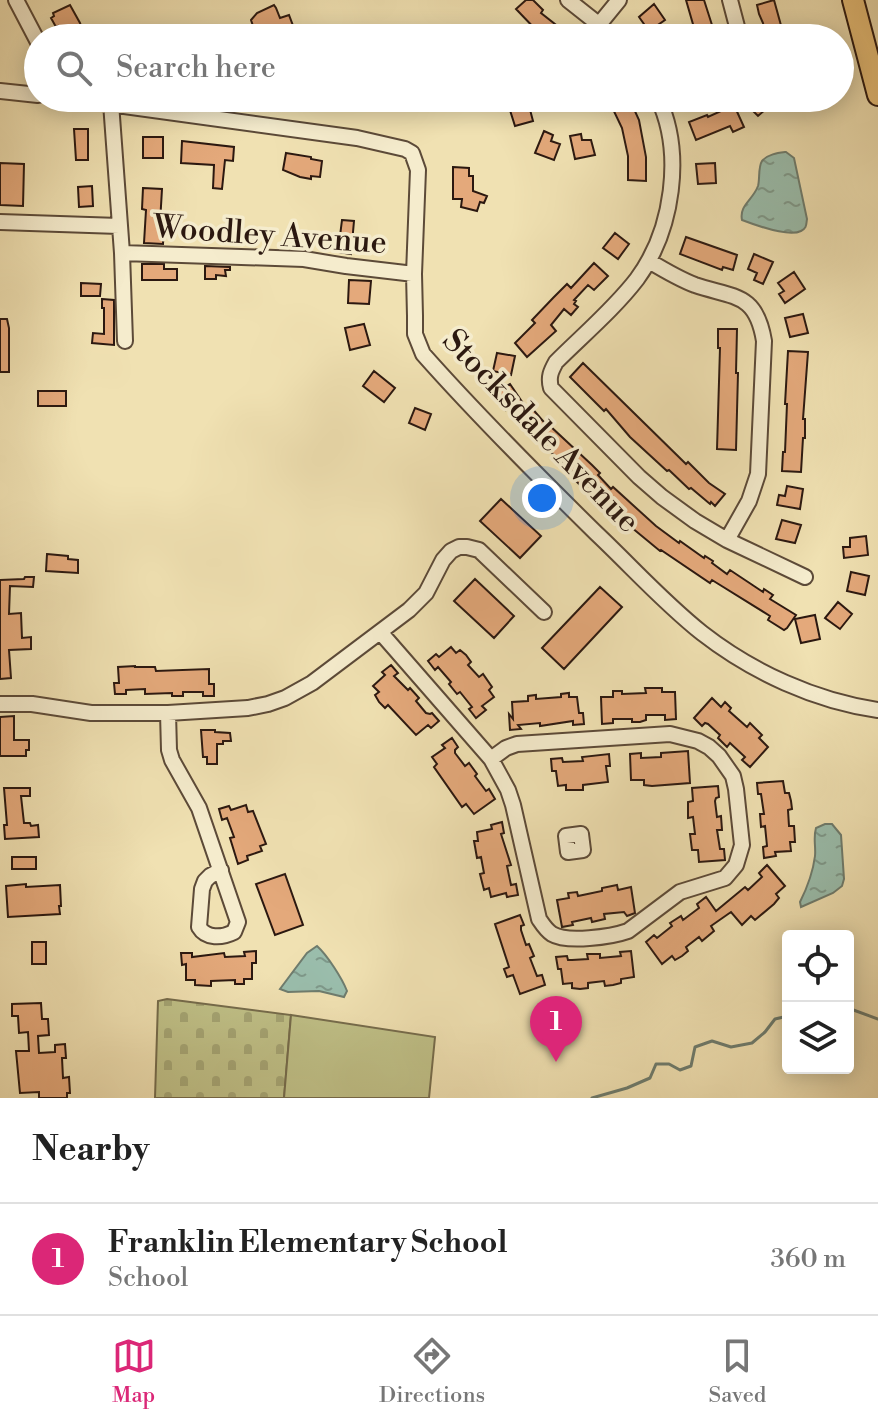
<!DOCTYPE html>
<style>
body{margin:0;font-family:"Libre Bodoni",serif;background:#f2f2f2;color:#222}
.controls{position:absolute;right:24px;bottom:24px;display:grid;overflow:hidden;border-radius:8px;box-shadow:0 4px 20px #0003}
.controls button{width:72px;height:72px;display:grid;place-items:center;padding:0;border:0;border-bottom:2px solid #e0e0e0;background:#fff;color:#222;font:40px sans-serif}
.you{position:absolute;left:542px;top:498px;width:28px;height:28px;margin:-20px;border:6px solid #fff;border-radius:50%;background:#1a73e8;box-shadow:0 0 0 12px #1a73e833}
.badge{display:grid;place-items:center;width:52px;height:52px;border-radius:50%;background:#db2777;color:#fff;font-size:26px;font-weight:700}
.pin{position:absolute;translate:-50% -66px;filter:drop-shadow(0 2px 4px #0008)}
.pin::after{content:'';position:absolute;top:42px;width:28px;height:24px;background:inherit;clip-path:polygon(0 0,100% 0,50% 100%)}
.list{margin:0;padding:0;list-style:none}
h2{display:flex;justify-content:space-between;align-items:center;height:104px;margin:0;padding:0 32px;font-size:34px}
h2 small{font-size:26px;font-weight:400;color:#767676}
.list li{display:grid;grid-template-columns:52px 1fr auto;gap:24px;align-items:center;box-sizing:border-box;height:112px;padding:0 32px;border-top:2px solid #e0e0e0}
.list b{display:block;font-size:30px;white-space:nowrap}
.list p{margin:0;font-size:26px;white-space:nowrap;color:#767676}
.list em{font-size:26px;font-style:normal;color:#767676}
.icon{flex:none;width:44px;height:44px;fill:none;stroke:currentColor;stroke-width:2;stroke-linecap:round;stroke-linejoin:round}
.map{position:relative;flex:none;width:878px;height:1098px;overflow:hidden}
.search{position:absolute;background:#fff;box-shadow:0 4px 20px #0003;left:24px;right:24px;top:24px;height:88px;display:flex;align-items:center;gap:20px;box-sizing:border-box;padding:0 28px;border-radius:44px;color:#767676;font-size:30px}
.sheet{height:216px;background:#fff}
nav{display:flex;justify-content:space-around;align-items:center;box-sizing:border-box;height:112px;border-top:2px solid #e0e0e0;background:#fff;font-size:22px;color:#767676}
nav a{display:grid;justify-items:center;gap:4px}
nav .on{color:#db2777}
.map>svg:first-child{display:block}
</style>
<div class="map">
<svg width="878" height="1098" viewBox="0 0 878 1098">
<defs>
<pattern id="cemetery-stones" width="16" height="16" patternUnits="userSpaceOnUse" patternTransform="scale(2)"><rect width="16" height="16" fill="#c0c188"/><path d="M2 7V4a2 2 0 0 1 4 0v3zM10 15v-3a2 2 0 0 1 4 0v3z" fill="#a5a574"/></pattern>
<pattern id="water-ripples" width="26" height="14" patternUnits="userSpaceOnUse" patternTransform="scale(2)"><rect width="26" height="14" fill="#9abead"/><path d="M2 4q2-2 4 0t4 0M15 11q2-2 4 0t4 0" fill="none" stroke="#7e998b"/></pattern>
</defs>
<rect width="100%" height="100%" fill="#f0e1b2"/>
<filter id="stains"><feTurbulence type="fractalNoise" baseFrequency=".0025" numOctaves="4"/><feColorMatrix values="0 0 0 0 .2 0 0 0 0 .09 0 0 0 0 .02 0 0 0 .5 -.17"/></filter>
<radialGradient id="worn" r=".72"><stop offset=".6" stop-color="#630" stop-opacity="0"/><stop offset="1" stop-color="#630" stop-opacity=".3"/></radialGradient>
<path fill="url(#cemetery-stones)" stroke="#766c4c" stroke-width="2" d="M167 999 291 1015 284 1098H155L158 1001Z"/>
<path fill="#c0c188" stroke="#766c4c" stroke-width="2" d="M291 1015 435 1037 429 1098H284Z"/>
<path fill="url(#water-ripples)" stroke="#6e7c6e" stroke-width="2" d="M786 152 794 158 807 219C806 225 807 228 801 231 789 237 755 225 742 220 739 205 753 200 758 186 760 179 758 167 762 161 768 154 778 153 786 152Z
M825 824H832L841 835 844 879 842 886 833 893 801 907 800 902C807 888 813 872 815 856 816 846 813 838 816 828Z
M317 946C327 955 342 978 347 991L344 997 319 991 288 992 280 989 307 953Z"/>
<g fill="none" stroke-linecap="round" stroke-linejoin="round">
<path stroke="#6e7c6e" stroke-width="3" d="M848 1008 878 1019
M592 1098 627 1088 650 1078 656 1064H669L680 1070 691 1066 695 1047 712 1041 731 1047 752 1043 765 1032 775 1019 788 1016"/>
</g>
<path fill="#e4a97b" stroke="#2b1810" stroke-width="2" d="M526 0H533L543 10 541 13 565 32 560 38H542L538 35 539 33 516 9Z
M686 0H704L712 25 708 26 713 38H697Z
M774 0 782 29 784 38H766L763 23 759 14 757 5Z
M654 4 665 20 649 31 639 17Z
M70 5 80 23 85 38H64L58 26 56 27 51 18 54 16 53 13Z
M274 5 276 8 280 18 289 15 295 31 283 36 281 32 266 38H257L251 20 257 13Z
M627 98H629L639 120 646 157V181L628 180V156L622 128 611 105Z
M740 98H768L773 103 758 116Z
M528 102 533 121 515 126 509 107Z
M734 105 744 127 733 132 730 126 696 140 689 122 707 115 708 117Z
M74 129H88V160H76Z
M544 131 553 135 551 141 560 144 554 160 535 153Z
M581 134 582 140H591L595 155 575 159 570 136Z
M143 137H163V158H143Z
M182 141 234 147 233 161 225 160 222 189 213 188 214 165 181 163Z
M286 153 311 157V159L322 161 320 177 311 176V179L300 177 283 170Z
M0 163 24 164 23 206 0 205Z
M715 163 716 183 698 184 696 164Z
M453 167 469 168V176H473V191L487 196 484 203 480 202 477 211 461 207 462 199H453Z
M92 186 93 206 79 207 78 187Z
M143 188 162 189 160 223 164 224 163 244 144 243 146 210 142 209Z
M342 220 354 221 351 254 338 252Z
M615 233 629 244 618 259 603 248Z
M686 237 737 255 733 270 723 267 722 270 680 254Z
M754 254 773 262 763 284 754 280 757 273 748 269Z
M594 263 608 276 594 290 588 285 574 300 576 301 574 304 578 307 571 315 564 309 551 325 556 331 527 357 515 343 535 323 532 320 553 298 567 284 571 288Z
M142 264H164V269H177V280H142Z
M205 266 230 267V270H225L226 276 216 275V279H205Z
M794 272 805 289 785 303 779 294 784 291 778 283Z
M349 280 371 281 369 304 348 303Z
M81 283 101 284 100 296H81Z
M102 299 114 300V345L92 343 93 333 104 334V308H102Z
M803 314 808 333 790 337 785 318Z
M0 319H7L9 328V372H0Z
M364 324 370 345 350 350 345 328Z
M718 329H737L736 373H738L736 450 717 449 720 348H718Z
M788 351 808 352 803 419H805V438H803L801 472 782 471 783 452H785L787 404H785Z
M497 353 515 356 511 375 493 371Z
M583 363 686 464 688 462 709 483 725 494 715 506 711 502 710 504 691 488 689 489 669 470 667 471 630 437 606 409 604 411 570 377Z
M374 371 395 388 384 402 363 386Z
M510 384 527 409 530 406 549 428 550 426 592 465 600 473 598 475 611 489 613 487 656 526 679 543 680 541 704 558 705 556 713 561 712 563 727 574 730 570 763 592 764 589 773 595 770 599 796 615 787 628 784 630 768 620 770 616 712 580 710 583 661 550 660 551 614 513 593 493 592 494 584 486 582 487 576 481 579 478 529 432 509 408 506 410 496 393Z
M38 391H66V406H38Z
M415 408 431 414 425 430 409 423Z
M787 486 803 489 800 509 777 505 779 495 785 496Z
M501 499 541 536 520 558 480 521Z
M782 520 801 525 795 543 776 539Z
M866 536 868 555 844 558 843 547H850V538Z
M47 554 68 556V559L78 560V573L46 571Z
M851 572 869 576 865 595 847 591Z
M25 577H34L33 587 10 586 9 614 21 613 22 638 31 637V649L9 650 11 678 0 679V580L24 579Z
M475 579 514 616 494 638 454 601Z
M600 587 622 607 564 669 542 648Z
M838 602 852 614 840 629 825 618Z
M815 615 820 639 801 643 795 619Z
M451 647 456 653 460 650 466 655 471 662 468 665 479 677 483 674 492 687 489 690 494 697 482 706 486 710 476 718 469 709 472 707 460 692 457 694 449 684 451 682 438 667 435 670 428 661 436 654 439 657Z
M391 665 398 673 394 676 408 690 410 688 419 698 416 701 426 713 430 714 432 713 439 721 431 728 428 725 416 735 388 705 385 708 379 702 375 695 379 692 373 686 385 675 382 672Z
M135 666V667H155L156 671 209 669V684H214V696H203V692H183V696H172V693L145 694V689L126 690V694H115L114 683H119L118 667Z
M645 688H662V692H675L676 719 665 720V715H646V720L640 722H632V719H613V723L602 724 601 697H613V691H622V694L646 693Z
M569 693V697H577L579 713H583L584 724 573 725V721L540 726V723L518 725 521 729 510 730 509 714 513 719 512 702 528 701V696L536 695V699L561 697V694Z
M712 698 721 707 725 702 731 708 729 711 747 727 750 723 762 735 759 738 768 747 750 767 742 760 745 757 730 743 727 747 718 738 720 735 708 724 705 723 702 726 694 718Z
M14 716V740H29V750H26V756H0V717Z
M201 730H215V732L230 733 231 741H223V744H217V764H207V757H203Z
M452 738 458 747 455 750V753L465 766 469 763 477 774 475 776 486 791 489 789 495 799 474 814 466 804 462 807 434 767 437 764 432 757 445 748 442 745Z
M688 751 690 783 652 786 644 785V780H631L630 754 641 753V758L661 757V753Z
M609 754 610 766H606L608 782 583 785V790H566V785L558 786 556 771H552L551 759 562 758 563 762 583 761 582 757Z
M783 781 785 793H789L791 801 792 809 788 810 789 826H794L795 842H790L791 851 775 852 776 856 764 858 763 847 767 846 765 826 761 827 760 814H764L761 794H758L757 783Z
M718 786 719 797 716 798 715 801 717 817 721 816 722 830H717L720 849H724L725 860 699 862 698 850H692L690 834H695L693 817 688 818V802L693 801 692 788Z
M4 788H30V796H21L24 823H30L31 826 38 825 39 837 5 839 4 825H7Z
M246 805 248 812 253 811 266 844 260 846 262 851 247 856 248 860 238 864 230 838 234 837 227 818 222 820 219 809 229 806 231 810Z
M502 822 504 833 501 834 511 865 507 866 511 885 516 884 518 895 507 897 506 893 491 897 489 888 484 890 480 874 484 873 481 857 477 858 474 841H478L477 832 492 829 491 825Z
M12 857H36V869H12Z
M767 865 785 886 776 894 779 898 774 904 755 920 751 916 742 925 731 912 711 926 714 931 702 941 699 937 686 947 688 951 682 956 675 960 672 956 662 964 646 942 654 935 657 938 672 926 670 923 681 916 683 920 699 908 697 904 706 897 716 911 745 887 748 890 762 877 759 873Z
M285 874 303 925 275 935 256 884Z
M26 884V887L60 885 61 906H59L60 914 8 917 6 886Z
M617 885 618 890 631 887 635 913 627 916 624 912 604 914 605 919 592 922 591 918 572 922 573 925 562 927 557 900 569 898 568 893 577 892 578 896 602 891V888Z
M520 915 524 925 521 926V930L526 945 529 944 534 956 530 958 537 976 542 975 545 985 520 994 513 975 507 977 504 969 509 967 495 924Z
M32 942H46V964H32Z
M256 951V963H252V979H244V984H235V980L211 981V986L195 985V980H186V964L182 965 181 953H192V957L224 953 225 957 245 956 244 952Z
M631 951 634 977 621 979V983L613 985 605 986 604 981 588 983V988L580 989 572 988V983L563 984 561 969H558L556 957 567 956 568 960H572L588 959 587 954H600V958L621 956 620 952Z
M41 1003 42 1019H48L49 1035 38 1036 39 1053 55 1052V1045L65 1044 66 1058H62L63 1078 69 1077 70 1093H67V1098H39V1092L20 1093 16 1051H29L28 1032 19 1033 18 1016H12V1004Z"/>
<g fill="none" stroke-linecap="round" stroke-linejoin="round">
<defs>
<path id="minor" d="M16 0 38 42
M568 0 616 38
M730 0 740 38
M588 38 619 0
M0 91 38 95
M66 98 357 138 405 149 412 153 418 170 414 274 415 316V334L423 354C478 416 537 475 596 533 631 566 664 603 702 633 752 672 815 701 878 710
M658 98C684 153 673 230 637 279 614 309 583 335 556 362 551 371 548 377 551 388L639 477 662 497 695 521 727 540 805 577
M564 100V98
M111 103 122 253 125 341
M661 105 680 98
M0 222 119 226
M122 253 304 259 346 266 414 274
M649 261C664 270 679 279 695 285 733 298 756 292 764 341L758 474 749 501 727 540
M381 633 491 759 508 790 513 805 539 919C543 925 546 930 552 934 567 943 611 937 628 931L680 892 725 878 736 865 742 845 736 789 733 776 719 756 709 747 698 741 670 734 517 744 506 748 491 759
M0 704H32L91 713H168L248 708 268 704 285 698 312 683 409 610 426 593 443 560 451 551 459 547H467L479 550 544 612
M168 713 169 750 172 760 199 808 238 922 234 932C222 938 206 939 199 927L202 889 205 881 210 876 221 870
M581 834 583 850 568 852 566 836Z"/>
<path id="highway" d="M853 0 878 95"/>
</defs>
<use href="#minor" stroke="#5c4a38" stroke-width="18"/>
<use href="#highway" stroke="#2b1810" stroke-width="24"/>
<use href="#minor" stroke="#f5eccd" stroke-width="14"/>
<use href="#highway" stroke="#e8c079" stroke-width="20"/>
</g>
<g text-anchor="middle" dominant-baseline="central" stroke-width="7" stroke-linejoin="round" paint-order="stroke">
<g font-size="32" fill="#2b1810" stroke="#f5eccd">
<text transform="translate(270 235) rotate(4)">Woodley Avenue</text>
<text transform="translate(541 431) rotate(46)">Stocksdale Avenue</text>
</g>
</g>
<rect width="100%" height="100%" filter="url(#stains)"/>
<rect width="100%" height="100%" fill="url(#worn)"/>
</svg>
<div class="controls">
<button><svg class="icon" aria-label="locate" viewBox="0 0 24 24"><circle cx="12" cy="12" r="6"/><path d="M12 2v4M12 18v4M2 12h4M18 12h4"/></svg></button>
<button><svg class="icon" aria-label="layers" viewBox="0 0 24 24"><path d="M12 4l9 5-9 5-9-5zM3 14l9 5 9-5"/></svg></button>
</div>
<div class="you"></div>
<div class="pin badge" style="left:556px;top:1062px">1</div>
<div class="search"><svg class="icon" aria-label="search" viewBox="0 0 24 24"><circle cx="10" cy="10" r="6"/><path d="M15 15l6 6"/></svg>Search here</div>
</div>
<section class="sheet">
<h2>Nearby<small></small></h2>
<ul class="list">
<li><span class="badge">1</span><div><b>Franklin Elementary School</b><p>School</p></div><em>360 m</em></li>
</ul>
</section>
<nav>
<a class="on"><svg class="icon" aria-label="map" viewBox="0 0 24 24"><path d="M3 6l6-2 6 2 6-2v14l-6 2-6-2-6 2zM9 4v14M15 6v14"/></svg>Map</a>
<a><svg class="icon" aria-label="directions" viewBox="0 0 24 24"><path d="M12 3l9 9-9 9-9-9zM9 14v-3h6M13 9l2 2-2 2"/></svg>Directions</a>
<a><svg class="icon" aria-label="saved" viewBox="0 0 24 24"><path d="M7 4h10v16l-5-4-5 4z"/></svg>Saved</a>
</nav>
